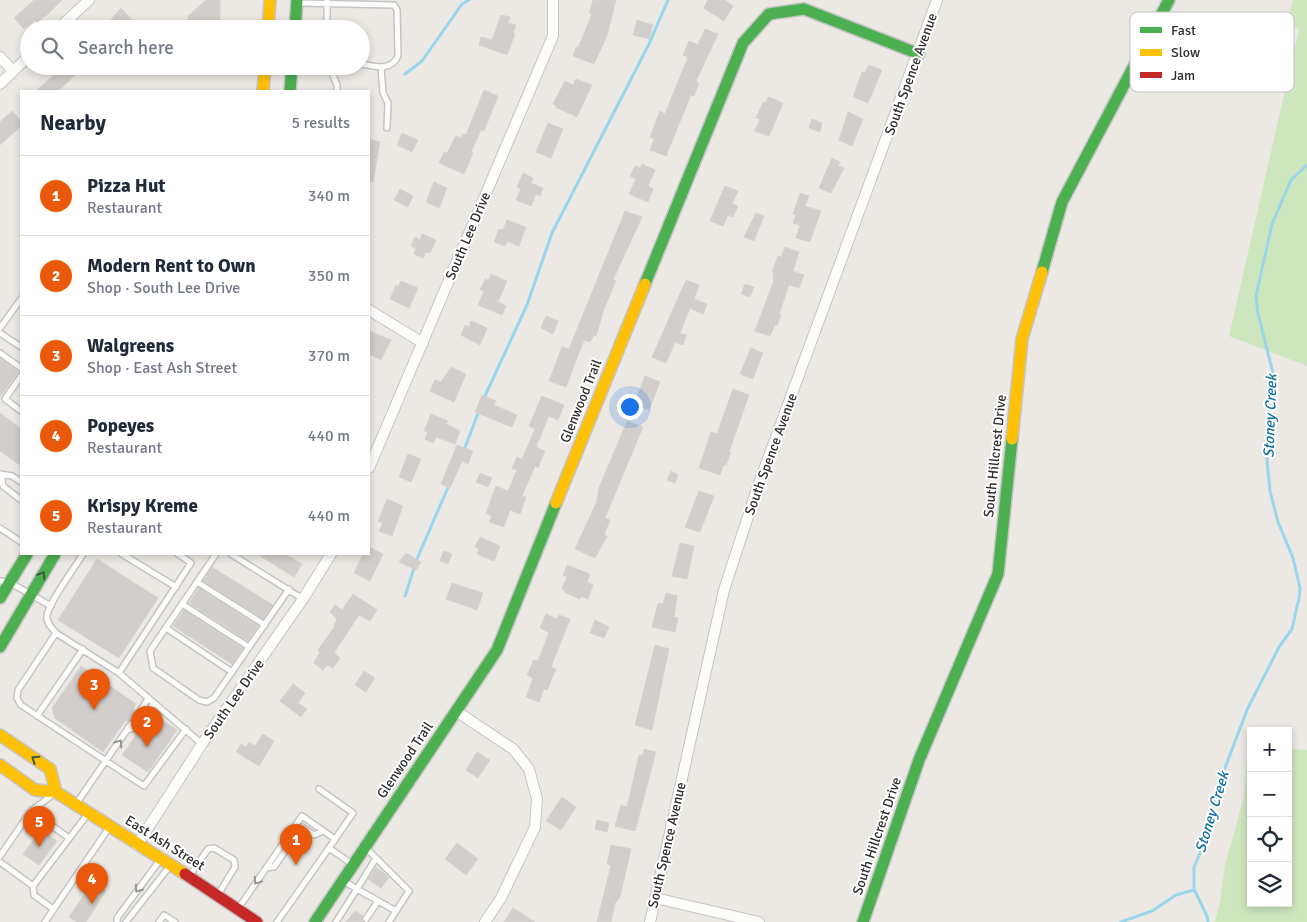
<!DOCTYPE html>
<meta charset="utf-8">
<style>
body{margin:0;font-family:Signika,sans-serif;background:#f2f2f3;color:#1f2937}
.controls{position:absolute;right:15px;bottom:15px;display:grid;overflow:hidden;border-radius:0px;box-shadow:0 2px 8px #0003}
.controls button{width:45px;height:45px;display:grid;place-items:center;padding:0;border:0;border-bottom:1px solid #e0e1e3;background:#fff;color:#1f2937;font:25px sans-serif}
.you{position:absolute;left:629px;top:406px;width:18px;height:18px;margin:-12px;border:4px solid #fff;border-radius:50%;background:#1a73e8;box-shadow:0 0 0 8px #1a73e833}
.badge{display:grid;place-items:center;width:32px;height:32px;border-radius:50%;background:#ea580c;color:#fff;font-size:16px;font-weight:700}
.pin{position:absolute;translate:-50% -41px;filter:drop-shadow(0 1px 2px #0008)}
.pin::after{content:'';position:absolute;top:26px;width:18px;height:15px;background:inherit;clip-path:polygon(0 0,100% 0,50% 100%)}
.list{margin:0;padding:0;list-style:none}
h2{display:flex;justify-content:space-between;align-items:center;height:65px;margin:0;padding:0 20px;font-size:21px}
h2 small{font-size:16px;font-weight:400;color:#747a83}
.list li{display:grid;grid-template-columns:32px 1fr auto;gap:15px;align-items:center;box-sizing:border-box;height:80px;padding:0 20px;border-top:1px solid #e0e1e3}
.list b{display:block;font-size:19px;white-space:nowrap}
.list p{margin:0;font-size:16px;white-space:nowrap;color:#747a83}
.list em{font-size:16px;font-style:normal;color:#747a83}
.icon{flex:none;width:28px;height:28px;fill:none;stroke:currentColor;stroke-width:2;stroke-linecap:round;stroke-linejoin:round}
.map{position:relative;flex:none;width:1307px;height:922px;overflow:hidden}
.search{position:absolute;background:#fff;box-shadow:0 2px 8px #0003;left:20px;top:20px;width:350px;height:55px;display:flex;align-items:center;gap:12px;box-sizing:border-box;padding:0 18px;border-radius:28px;color:#747a83;font-size:19px}
.panel{position:absolute;background:#fff;box-shadow:0 2px 8px #0003;left:20px;top:90px;width:350px;height:465px;border-radius:0px}
.map>svg:first-child{display:block}
</style>
<div class="map">
<svg width="1307" height="922" viewBox="0 0 1307 922">
<rect width="100%" height="100%" fill="#ece8e4"/>
<path fill="#cee6be" d="M1293 0H1307V366L1229 336 1299 29 1287 24Z
M1250 747 1251 903H1288V749L1307 750V922H1215L1220 902 1225 865 1244 797 1246 763Z"/>
<g fill="none" stroke-linecap="round" stroke-linejoin="round">
<path stroke="#99d6ec" stroke-width="3" d="M405 74 422 61 462 4 469 0
M484 398 527 305 552 233 649 44 668 0
M464 450 479 411
M405 596 417 559 449 485
M1121 922 1152 911 1176 895 1194 890
M1208 922 1207 916 1194 889V867L1205 842 1217 789 1247 710 1279 647 1292 629 1299 598 1300 588 1293 558 1278 522 1270 491 1267 460V427L1273 373 1258 314 1256 296 1272 224 1291 180 1307 165"/>
</g>
<path fill="#d1cecb" stroke="#d7d4d0" d="M34 0H62L48 14 37 22 35 20 24 29 14 18Z
M206 0H220V29H188V16Z
M593 0H616L607 36 594 64 573 56 576 47 578 48 592 14 589 13Z
M708 0H725L733 6 724 21 705 9 704 7Z
M121 8 133 21 129 25 133 29H103Z
M501 15 510 17 508 23 516 25 513 33 515 34 507 55 479 45 481 37 492 40Z
M637 20 653 25 649 39 633 35Z
M705 29 718 34 696 81 699 83 694 96 691 95 666 156 650 150 654 139 650 137 660 111 665 114 688 57 683 55 689 41 698 45Z
M869 65 882 70 868 103 853 97 862 72 865 73Z
M59 66H85L58 91H36L56 73 54 71Z
M576 79 592 85 577 117 555 107 556 105 553 104 565 81 573 85Z
M484 90 498 96 484 131 481 130 471 152 473 153 464 174 439 163 444 152 447 153 456 136 461 138 463 134 466 135Z
M768 97 783 103 769 136 755 131 760 119 756 118 763 102 766 103Z
M12 111 21 121V126L0 145V122Z
M848 112 863 119 852 146 839 140Z
M812 119 822 123 820 132 809 128Z
M548 123 563 129 551 158 536 152Z
M402 133 418 140 412 152 397 145Z
M369 139 380 142 373 182H369Z
M832 158 840 162 838 166 844 168 831 193 819 188Z
M642 164 655 170 648 186 653 189 648 202 629 194 636 179 630 176 635 166 640 168Z
M523 173 533 178 531 183 543 188 540 196 536 194 531 206 516 200 521 189 517 187Z
M434 182 447 188 439 208 426 202Z
M725 186 738 191 732 204 738 206 733 217 728 215 723 226 710 221Z
M400 189 413 196 408 207 394 200Z
M800 193 809 196 805 206 821 211 810 242 796 238 800 225 793 223 796 215 793 214Z
M625 211 642 217 613 280 616 281 604 309 596 336 594 335 590 342 584 340 566 387 549 381 562 347 569 349Z
M756 213 764 216 754 241 744 237Z
M507 220 526 227 519 246 507 241 505 246 494 242 499 229 503 230Z
M422 234 436 240 430 253 426 252 423 258 414 254 416 248 411 246 415 237 420 240Z
M785 247 799 252 793 271 804 275 799 288 789 285 779 314 781 315 777 326 775 325 770 336 755 331 774 280 773 279 774 273 772 272 778 256 781 257Z
M491 274 507 281 498 302 506 306 502 315 478 305 484 291 480 290 485 279 488 281Z
M686 280 699 285 694 299 707 304 703 314 690 308 680 333 686 335 683 345 675 342 666 363 652 357Z
M401 281 418 288 409 308 390 299 396 285 398 287Z
M745 284 754 287 750 297 741 294Z
M546 316 558 321 553 334 541 328Z
M471 321 487 328 480 345 461 335 465 325 469 327Z
M369 331 391 340 381 360 369 354Z
M751 348 763 353 753 379 740 374Z
M0 358 18 372 0 397Z
M451 367 466 374 454 402 430 391 435 380 441 382Z
M645 376 660 382 649 410 634 404Z
M733 389 749 395 729 452H731L726 465 724 464 720 475 699 468 711 432 717 434Z
M482 395 496 401 494 405 517 415 512 427 475 412Z
M542 396 564 405 558 420 549 416 536 447 545 451 538 468 535 466 522 496 526 497 520 514 510 510 504 527 489 522 492 516 486 513 496 486 508 491 517 470 512 468 517 457 522 459 535 429 529 426Z
M0 413 21 429V466L0 451Z
M431 414 448 421 446 424 460 431 455 444 436 437 433 443 425 439 428 432 424 431Z
M627 421 643 427 605 518 610 520 604 535 607 536 595 558 575 549 597 501 599 488Z
M457 445 473 451 468 464 462 461 450 488 441 484Z
M408 454 421 459 411 482 399 477Z
M671 471 678 475 675 483 667 480Z
M480 473 492 478 488 487 476 482Z
M699 491 714 496 700 532 685 527Z
M387 499 403 506 392 536 379 531 383 523 378 521Z
M480 537 500 546 494 561 477 554 479 549 475 547Z
M680 543 694 546 687 579 672 576Z
M369 547 383 554 370 581 354 573 363 554H369Z
M444 551 452 554 448 564 440 561Z
M406 553 421 562 416 570 399 562Z
M257 554H285L302 564 294 577Z
M97 559 158 598 119 658 58 620Z
M567 565 590 574 587 582 593 585 588 599 581 596 580 599 564 592 565 590 562 588 567 577 563 575Z
M212 567 273 605 263 619 203 581Z
M452 583 483 593 477 610 446 599Z
M199 588 258 626 248 641 189 603Z
M666 593 677 596 674 617 678 618 675 632 652 627 658 603 663 604Z
M353 594 377 610 370 621 359 615 334 653 340 658 333 668 327 665 323 670 314 663 320 652 318 650 335 626 334 625 337 619 330 612 335 605 342 610Z
M184 610 243 648 232 664 173 626Z
M546 614 557 619 559 615 570 619 551 667 556 669 547 690 544 689 539 702 526 697 533 678 527 675 534 660 538 661 549 633 540 628Z
M595 620 609 627 604 638 590 633Z
M655 645 669 649 652 730 635 725Z
M81 666 136 704 133 708 138 717 135 722 132 720 125 721 103 752 55 718 52 708Z
M364 671 375 678 366 692 355 685Z
M293 684 305 693 298 703 307 709 301 717 280 701Z
M152 713 177 730 148 772 122 755Z
M263 734 274 741 259 766 236 752 241 744 246 747 249 742 255 746Z
M644 749 656 752 635 831 615 826 621 805 627 807 639 755 643 756Z
M477 752 490 760 478 778 466 770Z
M562 797 576 807 561 830 546 821Z
M597 820 609 823 607 832 595 829Z
M41 830 57 841 39 865 23 854Z
M457 843 478 859 466 875 445 859Z
M611 845 631 849 620 897 615 903 611 922H597L611 865 607 864Z
M376 867 389 877 381 888 368 879Z
M93 882 106 891 86 922H77L69 917Z
M513 908 535 922H504Z
M355 911 363 916V922H346Z"/>
<g fill="none" stroke-linecap="round" stroke-linejoin="round">
<defs>
<path id="lane" d="M327 0V29
M299 3 394 5 397 10 398 56C391 72 375 66 361 64
M329 66 337 85V91
M381 67 383 93 388 103 387 128
M0 328 21 299
M0 333 21 347
M0 353 21 368
M21 376 5 399 21 411
M0 474 12 476 21 482
M1 474 3 486 21 500
M0 528 21 542
M83 554C76 566 48 603 47 616 46 623 52 628 56 633L119 673 202 744
M122 554 176 587
M216 554 150 651 153 668 199 700 207 702 214 698 289 589
M231 554 303 599
M0 581 9 582 51 606
M197 582 265 625
M182 604 249 647
M166 628 232 672
M56 633 18 690 17 698 21 705 144 786 186 729
M119 673 191 563 178 554
M139 713 148 699
M37 716 83 649
M127 730 137 727 153 704
M319 789 353 813 329 848
M76 804 131 724
M31 811 69 838
M367 849 409 891 389 922
M0 856 31 811 51 796
M376 858 357 889 396 911
M0 862 33 886 87 815
M266 868 274 867 302 827 314 835 323 831
M190 875 208 849 214 848 234 860 235 867 219 893
M33 886 34 895 53 909
M240 906 302 816 335 839
M366 919 378 901
M45 922 108 829
M117 922V918L160 860
M126 922 169 867
M159 922 164 915 175 922
M277 922 329 848 352 864
M336 922 357 889 344 881"/>
<path id="street" d="M58 29 89 0
M0 57 13 71
M0 84 29 56
M369 310 423 343
M369 468 553 36V0
M456 711 513 749 529 769 537 799 535 827 501 898 485 922
M137 845 202 744 303 599 331 554
M655 898 759 922
M650 922 724 590 758 486 937 0"/>
<path id="fast" d="M295 29 297 0
M290 91 292 66
M1042 272 1062 202 1169 0
M645 284 743 43 769 14 804 9 919 54
M0 598 27 554
M0 647 55 554
M315 922 497 650 556 503
M863 922 919 760 998 574 1012 439"/>
<path id="slow" d="M268 29 270 0
M263 91 265 66
M1012 439 1022 339 1042 272
M556 503 645 284
M0 735 50 769 56 792
M0 765 35 790 56 792 185 874"/>
<path id="jam" d="M185 874 257 922"/>
</defs>
<use href="#lane" stroke="#c5c4c5" stroke-width="8"/>
<use href="#street" stroke="#c5c4c5" stroke-width="12"/>
<use href="#fast" stroke="#c5c4c5" stroke-width="14"/>
<use href="#slow" stroke="#c5c4c5" stroke-width="14"/>
<use href="#jam" stroke="#c5c4c5" stroke-width="14"/>
<use href="#lane" stroke="#fcfcfb" stroke-width="5"/>
<use href="#street" stroke="#fcfcfb" stroke-width="10"/>
<use href="#fast" stroke="#4caf50" stroke-width="11"/>
<use href="#slow" stroke="#ffc107" stroke-width="11"/>
<use href="#jam" stroke="#c62828" stroke-width="11"/>
</g>
<defs><path id="oneway-chevron" d="M-2-3.5L2.5 0L-2 3.5" fill="none" stroke-width="1.6" stroke-linecap="round" stroke-linejoin="round" transform="scale(1.25)"/></defs>
<g stroke="#385b3a">
<use href="#oneway-chevron" transform="translate(42 575) rotate(-59)"/>
<use href="#oneway-chevron" transform="translate(35 759) rotate(-146)"/>
</g>
<g stroke="#959594">
<use href="#oneway-chevron" transform="translate(119 743) rotate(-56)"/>
<use href="#oneway-chevron" transform="translate(257 881) rotate(124)"/>
<use href="#oneway-chevron" transform="translate(138 889) rotate(126)"/>
</g>
<g text-anchor="middle" dominant-baseline="central" stroke-width="4" stroke-linejoin="round" paint-order="stroke">
<g font-size="14" fill="#2e2e2e" stroke="#fff">
<text transform="translate(911 74) rotate(-70)">South Spence Avenue</text>
<text transform="translate(468 236) rotate(-67)">South Lee Drive</text>
<text transform="translate(581 401) rotate(-68)">Glenwood Trail</text>
<text transform="translate(771 454) rotate(-70)">South Spence Avenue</text>
<text transform="translate(995 456) rotate(-84)">South Hillcrest Drive</text>
<text transform="translate(234 699) rotate(-55)">South Lee Drive</text>
<text transform="translate(405 760) rotate(-56)">Glenwood Trail</text>
<text transform="translate(877 836) rotate(-71)">South Hillcrest Drive</text>
<text transform="translate(165 843) rotate(32)">East Ash Street</text>
<text transform="translate(667 845) rotate(-77)">South Spence Avenue</text>
</g>
<g font-size="15" font-style="italic" fill="#0d6fa3" stroke="#fff">
<text transform="translate(1270 416) rotate(-88)">Stoney Creek</text>
<text transform="translate(1212 812) rotate(-73)">Stoney Creek</text>
</g>
</g>
<rect x="1130" y="12" width="164" height="80" rx="8" fill="#fff" stroke="#c0c0c0" stroke-width="1"/>
<rect x="1140" y="27" width="22" height="6" fill="#4caf50"/>
<rect x="1140" y="49" width="22" height="7" fill="#ffc107"/>
<rect x="1140" y="72" width="22" height="6" fill="#c62828"/>
<g font-size="14" fill="#2e2e2e">
<text x="1171" y="35">Fast</text>
<text x="1171" y="57">Slow</text>
<text x="1171" y="80">Jam</text>
</g>
</svg>
<div class="controls">
<button>+</button>
<button>−</button>
<button><svg class="icon" aria-label="locate" viewBox="0 0 24 24"><circle cx="12" cy="12" r="6"/><path d="M12 2v4M12 18v4M2 12h4M18 12h4"/></svg></button>
<button><svg class="icon" aria-label="layers" viewBox="0 0 24 24"><path d="M12 4l9 5-9 5-9-5zM3 14l9 5 9-5"/></svg></button>
</div>
<div class="you"></div>
<div class="pin badge" style="left:296px;top:865px">1</div>
<div class="pin badge" style="left:147px;top:747px">2</div>
<div class="pin badge" style="left:94px;top:710px">3</div>
<div class="pin badge" style="left:92px;top:904px">4</div>
<div class="pin badge" style="left:39px;top:847px">5</div>
<div class="search"><svg class="icon" aria-label="search" viewBox="0 0 24 24"><circle cx="10" cy="10" r="6"/><path d="M15 15l6 6"/></svg>Search here</div>
<section class="panel">
<h2>Nearby<small>5 results</small></h2>
<ul class="list">
<li><span class="badge">1</span><div><b>Pizza Hut</b><p>Restaurant</p></div><em>340 m</em></li>
<li><span class="badge">2</span><div><b>Modern Rent to Own</b><p>Shop · South Lee Drive</p></div><em>350 m</em></li>
<li><span class="badge">3</span><div><b>Walgreens</b><p>Shop · East Ash Street</p></div><em>370 m</em></li>
<li><span class="badge">4</span><div><b>Popeyes</b><p>Restaurant</p></div><em>440 m</em></li>
<li><span class="badge">5</span><div><b>Krispy Kreme</b><p>Restaurant</p></div><em>440 m</em></li>
</ul>
</section>
</div>
